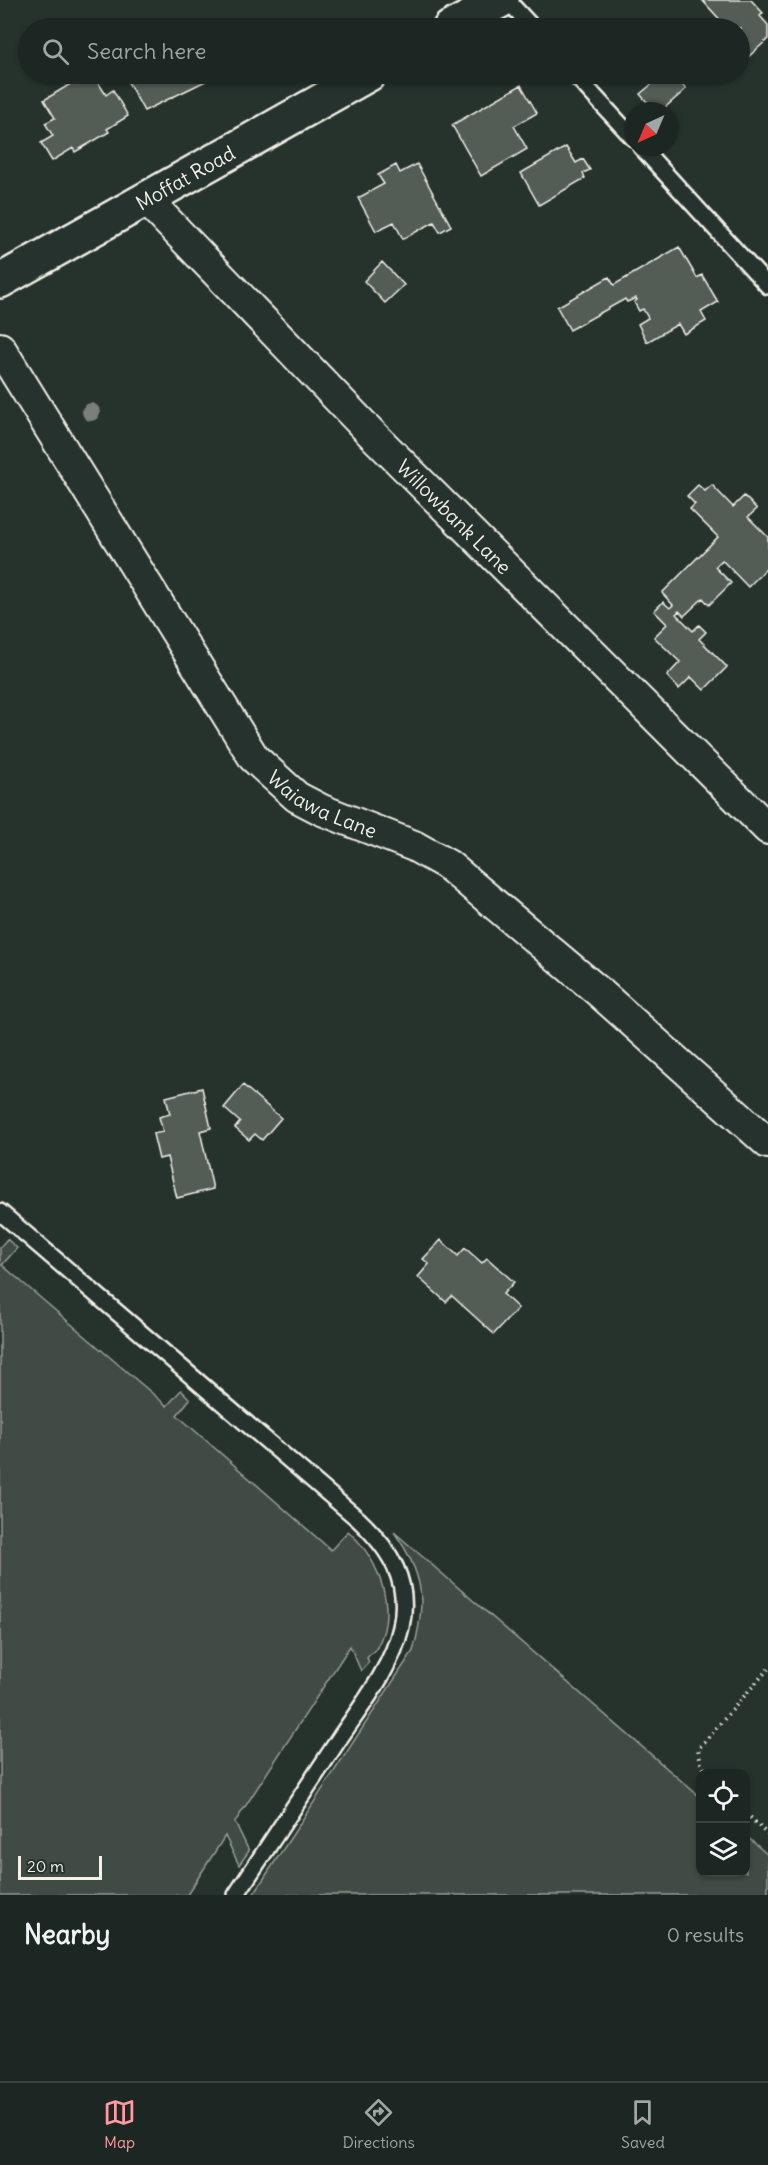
<!DOCTYPE html>
<style>
body{margin:0;font-family:Delius,sans-serif;background:#252e2a;color:#f1f3f6}
.controls{position:absolute;right:18px;bottom:18px;display:grid;overflow:hidden;border-radius:12px;box-shadow:0 2px 4px #0004}
.controls button{width:54px;height:54px;display:grid;place-items:center;padding:0;border:0;border-bottom:2px solid #3a4340;background:#1c2622;color:#f1f3f6;font:30px sans-serif}
.compass{position:absolute;left:624px;top:102px;width:54px;height:54px;border-radius:50%;background:#1c2622;box-shadow:0 2px 4px #0004;rotate:224deg}
.scale{position:absolute;left:18px;bottom:15px;width:84px;box-sizing:border-box;padding-left:6px;border:3px solid #f4f1e8;border-top:0;font-size:16px;line-height:21px;white-space:nowrap;color:#f4f1e8;-webkit-text-stroke:4px #26332d;paint-order:stroke}
.list{margin:0;padding:0;list-style:none}
h2{display:flex;justify-content:space-between;align-items:center;height:78px;margin:0;padding:0 24px;font-size:26px}
h2 small{font-size:20px;font-weight:400;color:#a0a5a5}
.icon{flex:none;width:33px;height:33px;fill:none;stroke:currentColor;stroke-width:2;stroke-linecap:round;stroke-linejoin:round}
.map{position:relative;flex:none;width:768px;height:1895px;overflow:hidden}
.search{position:absolute;background:#1c2622;box-shadow:0 2px 4px #0004;left:18px;right:18px;top:18px;height:66px;display:flex;align-items:center;gap:15px;box-sizing:border-box;padding:0 21px;border-radius:33px;color:#a0a5a5;font-size:22px}
.sheet{height:186px;background:#1c2622}
nav{display:flex;justify-content:space-around;align-items:center;box-sizing:border-box;height:84px;border-top:2px solid #3a4340;background:#1c2622;font-size:16px;color:#a0a5a5}
nav a{display:grid;justify-items:center;gap:3px}
nav .on{color:#ff9aa2}
.map>svg:first-child{display:block}
</style>
<div class="map">
<svg width="768" height="1895" viewBox="0 0 768 1895">
<rect width="100%" height="100%" fill="#26332d"/>
<filter id="ink" filterUnits="userSpaceOnUse"><feTurbulence type="fractalNoise" baseFrequency=".0167" numOctaves="2"/><feDisplacementMap in="SourceGraphic" scale="12" xChannelSelector="R" yChannelSelector="G"/><feConvolveMatrix kernelMatrix="1 2 1 2 8 2 1 2 1" color-interpolation-filters="sRGB"/></filter>
<g filter="url(#ink)">
<path fill="#414b45" stroke="#9a9e96" stroke-width="1.5" d="M7 1239 17 1248 2 1265 167 1406 181 1390 190 1399 177 1415 331 1550 348 1531C379 1559 399 1610 376 1649 373 1654 370 1653 367 1658L369 1662 361 1671 350 1646 235 1822 249 1851 239 1865 225 1836 187 1895H0V1247Z
M394 1532 700 1797V1872H746V1836L768 1855V1895H253L413 1651C427 1602 424 1574 394 1532Z"/>
<path fill="#525c55" stroke="#f4f1e8" stroke-width="1.5" d="M702 0H751L763 13 760 16 768 25V39L746 59 740 52V28H719L724 24Z
M87 74H93L106 95 113 90 128 116 107 129 109 132 75 152 73 148 52 161 41 143 53 136 45 123 55 118 44 100Z
M144 74H220L144 111 128 82Z
M664 74H672L686 89 661 111H655L640 94Z
M521 85 537 113 514 126 527 149 481 176 452 125Z
M566 147 576 163 583 159 590 170 583 173 585 178 539 205 521 173Z
M417 164 451 226 440 232 434 222 403 239 394 222 376 231 358 198 384 184 378 175 396 165 400 173Z
M679 247 697 278 702 275 718 302 701 312 706 321 684 334 678 324 647 342 638 324 648 318 643 309 639 311 634 302 637 300 636 298 627 302 625 299 570 330 557 307 609 277 614 285Z
M382 262 404 285 385 303 364 281Z
M698 485 705 491 712 485 733 507 744 496 757 509 748 517 768 537V567L748 587 722 560 715 567 731 583 709 605 703 598 684 616 679 611 676 614 693 631 699 625 706 632 699 639 727 667 704 690 691 677 679 689 667 676 680 662 654 637 667 624 654 611 663 602 670 608 673 605 662 593 718 537 690 509 695 504 687 496Z
M243 1085 281 1118 262 1140 255 1134 249 1140 235 1128 240 1122 224 1108Z
M202 1088 211 1128 200 1131 213 1189 177 1198 167 1157 159 1159 153 1134 163 1132 159 1117 170 1114 166 1097Z
M441 1240 458 1256 465 1248 482 1263 487 1258 514 1282 503 1294 518 1308 494 1334 452 1296 446 1302 418 1277 429 1264 423 1259Z"/>
<g fill="none" stroke-linecap="round" stroke-linejoin="round">
<defs>
<path id="lane" d="M507 0 533 28
M574 74 633 138
M641 147 768 286
M0 1212 358 1519C390 1549 411 1581 401 1627 392 1668 362 1705 339 1739 305 1791 270 1843 236 1895"/>
<g id="street">
<path id="s1" d="M145 198 372 434 768 829"/>
<path id="s2" d="M0 348 254 758 297 797 322 810 414 846 448 865 599 992 768 1143"/>
</g>
<g id="secondary">
<path d="M450 28 502 0"/>
<path id="s3" d="M0 281 369 74"/>
</g>
</defs>
<use href="#lane" stroke="#f4f1e8" stroke-width="20"/>
<use href="#street" stroke="#f4f1e8" stroke-width="34"/>
<use href="#secondary" stroke="#f4f1e8" stroke-width="38"/>
<path stroke="#f4f1e8" stroke-width="4" stroke-dasharray="1.5 4.5" stroke-linecap="butt" d="M707 1774 701 1763 698 1749 768 1669
M746 1813 768 1835"/>
<use href="#lane" stroke="#26332d" stroke-width="15"/>
<use href="#street" stroke="#26332d" stroke-width="30"/>
<use href="#secondary" stroke="#26332d" stroke-width="33"/>
</g>
<circle fill="#7a8079" cx="91" cy="412" r="9"/>
</g>
<g text-anchor="middle" dominant-baseline="central" stroke-width="4.5" stroke-linejoin="round" paint-order="stroke">
<g font-size="20" fill="#f4f1e8" stroke="#26332d">
<text stroke="none"><textPath href="#s3" startOffset="212">Moffat Road</textPath></text>
<text stroke="none"><textPath href="#s1" startOffset="444">Willowbank Lane</textPath></text>
<text stroke="none"><textPath href="#s2" startOffset="566">Waiawa Lane</textPath></text>
</g>
</g>
</svg>
<div class="controls">
<button><svg class="icon" aria-label="locate" viewBox="0 0 24 24"><circle cx="12" cy="12" r="6"/><path d="M12 2v4M12 18v4M2 12h4M18 12h4"/></svg></button>
<button><svg class="icon" aria-label="layers" viewBox="0 0 24 24"><path d="M12 4l9 5-9 5-9-5zM3 14l9 5 9-5"/></svg></button>
</div>
<svg class="compass" viewBox="-18 -18 36 36"><path d="M0-13l5 13h-10z" fill="#e53935"/><path d="M0 13l5-13h-10z" fill="#a0a5a5"/></svg>
<div class="scale">20 m</div>
<div class="search"><svg class="icon" aria-label="search" viewBox="0 0 24 24"><circle cx="10" cy="10" r="6"/><path d="M15 15l6 6"/></svg>Search here</div>
</div>
<section class="sheet">
<h2>Nearby<small>0 results</small></h2>
<ul class="list">
</ul>
</section>
<nav>
<a class="on"><svg class="icon" aria-label="map" viewBox="0 0 24 24"><path d="M3 6l6-2 6 2 6-2v14l-6 2-6-2-6 2zM9 4v14M15 6v14"/></svg>Map</a>
<a><svg class="icon" aria-label="directions" viewBox="0 0 24 24"><path d="M12 3l9 9-9 9-9-9zM9 14v-3h6M13 9l2 2-2 2"/></svg>Directions</a>
<a><svg class="icon" aria-label="saved" viewBox="0 0 24 24"><path d="M7 4h10v16l-5-4-5 4z"/></svg>Saved</a>
</nav>
